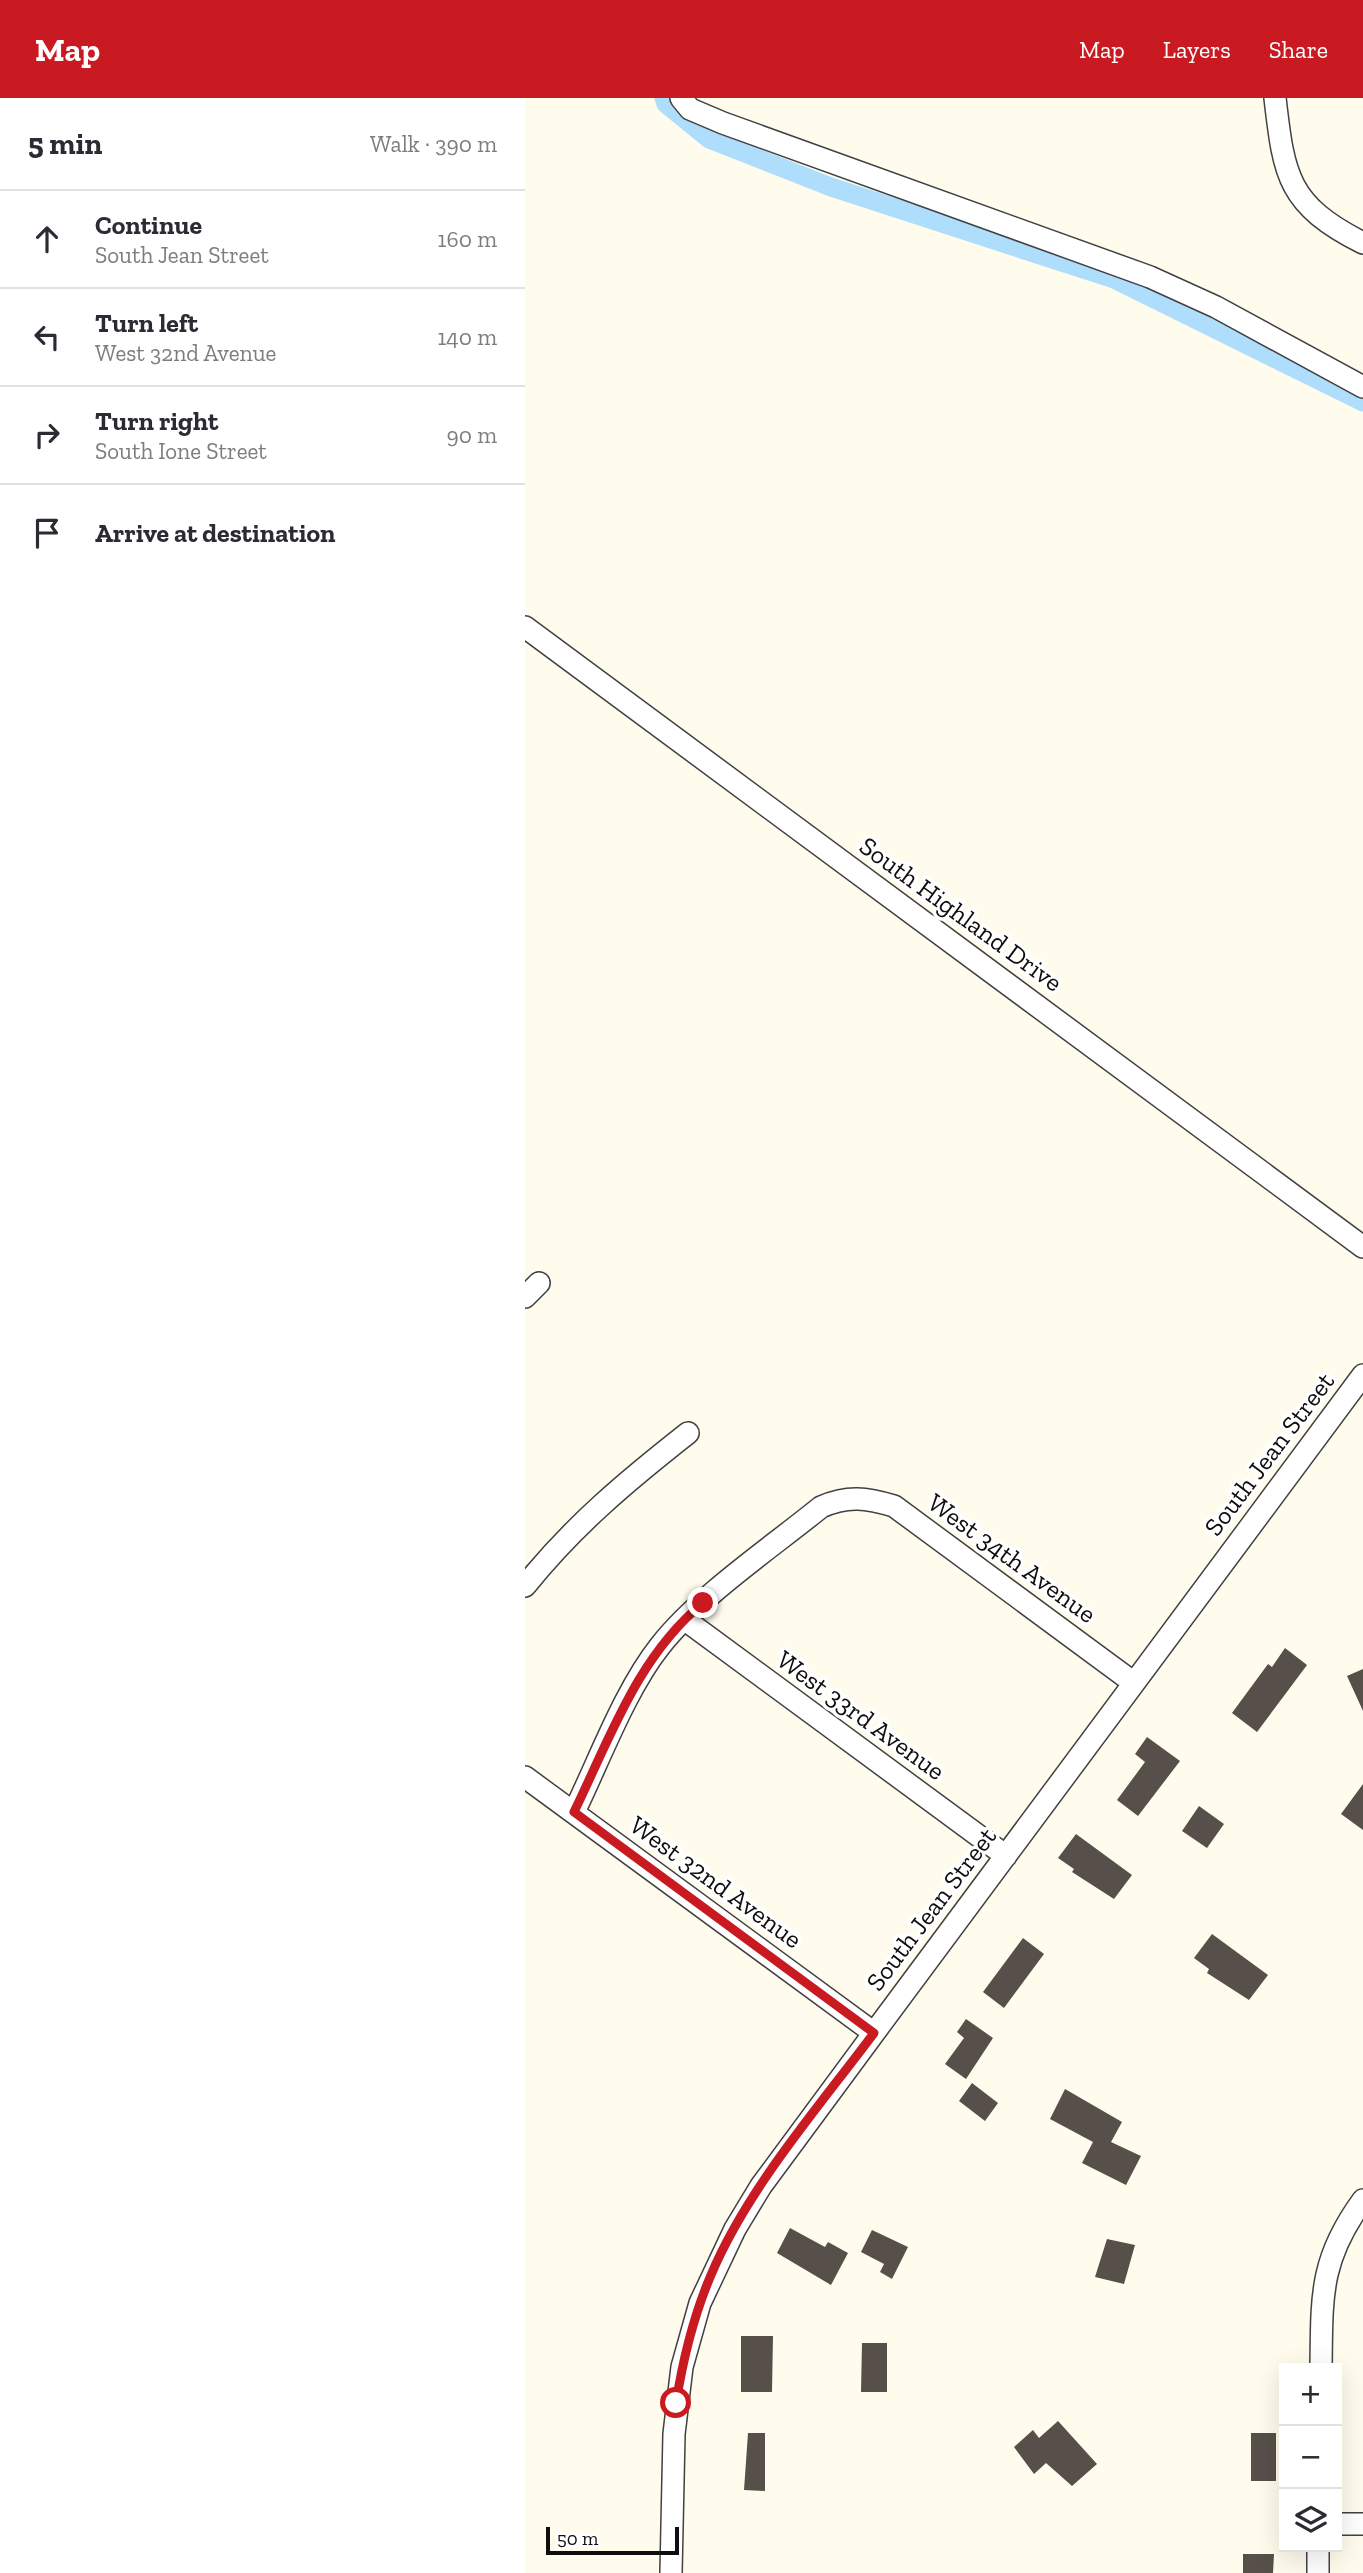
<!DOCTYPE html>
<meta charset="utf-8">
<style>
body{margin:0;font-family:"Zilla Slab",serif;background:#f2f2f3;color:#2b2b33}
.controls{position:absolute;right:21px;bottom:21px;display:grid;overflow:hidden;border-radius:0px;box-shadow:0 7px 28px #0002}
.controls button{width:63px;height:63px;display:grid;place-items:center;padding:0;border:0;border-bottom:2px solid #e1e1e2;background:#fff;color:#2b2b33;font:35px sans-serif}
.scale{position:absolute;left:21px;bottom:18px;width:133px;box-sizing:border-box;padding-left:7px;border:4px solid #0e0e0e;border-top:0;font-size:19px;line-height:24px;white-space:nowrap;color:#0e0e0e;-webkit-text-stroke:5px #fff;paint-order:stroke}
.stop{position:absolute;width:21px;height:21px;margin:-16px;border:5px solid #c91a22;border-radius:50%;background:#fff}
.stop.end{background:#c91a22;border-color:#fff;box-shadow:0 2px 7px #0008}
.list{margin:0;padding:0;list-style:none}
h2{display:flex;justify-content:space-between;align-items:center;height:91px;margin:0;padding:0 28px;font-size:30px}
h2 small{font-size:23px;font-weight:400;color:#7c7c81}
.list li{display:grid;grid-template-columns:46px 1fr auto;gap:21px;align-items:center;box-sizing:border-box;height:98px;padding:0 28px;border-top:2px solid #e1e1e2}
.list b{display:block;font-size:26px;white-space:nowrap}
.list p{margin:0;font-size:23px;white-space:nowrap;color:#7c7c81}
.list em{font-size:23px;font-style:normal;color:#7c7c81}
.icon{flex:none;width:38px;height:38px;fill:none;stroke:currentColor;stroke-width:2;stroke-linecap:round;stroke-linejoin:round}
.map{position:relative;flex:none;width:838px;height:2475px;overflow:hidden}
header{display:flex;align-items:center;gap:42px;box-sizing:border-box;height:98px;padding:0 35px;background:#c91a22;color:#fff}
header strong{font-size:33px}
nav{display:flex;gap:38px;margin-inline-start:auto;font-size:24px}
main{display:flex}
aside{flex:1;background:#fff}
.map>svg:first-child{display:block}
</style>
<header>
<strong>Map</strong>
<nav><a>Map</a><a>Layers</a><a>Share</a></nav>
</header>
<main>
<aside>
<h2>5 min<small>Walk · 390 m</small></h2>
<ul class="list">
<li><svg class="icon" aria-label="ahead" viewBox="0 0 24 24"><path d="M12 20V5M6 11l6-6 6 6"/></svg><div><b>Continue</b><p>South Jean Street</p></div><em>160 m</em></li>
<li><svg class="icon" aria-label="left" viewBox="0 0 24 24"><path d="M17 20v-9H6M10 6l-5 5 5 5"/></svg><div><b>Turn left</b><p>West 32nd Avenue</p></div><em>140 m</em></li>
<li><svg class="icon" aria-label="right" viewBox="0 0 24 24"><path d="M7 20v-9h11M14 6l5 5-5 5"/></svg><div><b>Turn right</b><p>South Ione Street</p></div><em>90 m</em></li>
<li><svg class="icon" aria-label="arrive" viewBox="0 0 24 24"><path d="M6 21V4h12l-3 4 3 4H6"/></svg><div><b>Arrive at destination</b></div></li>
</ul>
</aside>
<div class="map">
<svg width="838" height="2475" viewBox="0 0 838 2475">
<rect width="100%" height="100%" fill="#fffcee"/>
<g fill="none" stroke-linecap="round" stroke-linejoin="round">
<path stroke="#aedefb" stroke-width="19" d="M139 0 141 6 184 41 306 89 589 181 838 304"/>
</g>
<path fill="#574f49" d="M760 1550 782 1567 732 1634 707 1615 743 1566 747 1569Z
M838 1571V1613L822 1578Z
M622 1639 655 1663 613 1718 592 1702 620 1664 610 1656Z
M838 1686V1732L816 1716Z
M674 1708 699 1726 682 1750 657 1733Z
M551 1736 607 1777 589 1801 547 1774 549 1771 533 1760Z
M687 1836 743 1877 724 1902 682 1875 684 1871 669 1860Z
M498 1840 519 1856 479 1910 458 1894Z
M441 1921 468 1940 441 1981 420 1966 439 1940 432 1934Z
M447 1985 473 2005 460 2023 434 2003Z
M540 1991 597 2024 586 2044 616 2058 601 2087 557 2065 568 2044 525 2021Z
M265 2130 300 2149 303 2144 323 2155 306 2187 252 2155Z
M347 2132 383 2149 367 2181 355 2174 359 2166 336 2154Z
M582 2141 610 2147 599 2186 570 2179Z
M216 2238H248L247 2294H216Z
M337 2245H362V2294H336Z
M533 2323 572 2366 547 2388 521 2365 509 2376 489 2349 508 2332 514 2340Z
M223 2335H240V2393L219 2392Z
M726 2335H751V2383H726Z
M718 2456H749L748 2475H718Z"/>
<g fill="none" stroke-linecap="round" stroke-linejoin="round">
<defs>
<path id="minor" d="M156 0 165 11 198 25 625 179 691 209 838 289
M750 0C759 79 763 107 838 145
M0 529 838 1149
M0 1199 14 1185
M0 1488C49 1427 102 1383 163 1335
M159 1521 481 1758
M0 1679 349 1935
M49 1714C74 1663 100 1592 135 1548 173 1499 247 1449 296 1409 323 1397 342 1400 369 1408L609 1585
M796 2270C797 2199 794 2162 838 2102
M812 2426H838
M146 2475 149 2336 157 2269 175 2205 210 2131 236 2088 349 1935 838 1277
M793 2475V2449"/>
</defs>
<use href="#minor" stroke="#414141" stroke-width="24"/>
<use href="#minor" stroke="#fff" stroke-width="21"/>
</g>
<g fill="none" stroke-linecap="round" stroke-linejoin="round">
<path stroke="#c91a22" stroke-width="9" d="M151 2305C158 2261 168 2219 186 2177 222 2091 293 2010 349 1935L49 1714C85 1640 113 1558 178 1505"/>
</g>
<g text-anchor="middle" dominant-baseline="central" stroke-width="7" stroke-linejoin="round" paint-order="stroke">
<g font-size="26" fill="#0e0e0e" stroke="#fff">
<text transform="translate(436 816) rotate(36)">South Highland Drive</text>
<text transform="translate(744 1356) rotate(-53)">South Jean Street</text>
<text transform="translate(487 1460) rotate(36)">West 34th Avenue</text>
<text transform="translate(336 1617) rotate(36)">West 33rd Avenue</text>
<text transform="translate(191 1784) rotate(36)">West 32nd Avenue</text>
<text transform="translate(406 1811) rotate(-53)">South Jean Street</text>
</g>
</g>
</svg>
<div class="controls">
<button>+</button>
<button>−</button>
<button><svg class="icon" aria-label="layers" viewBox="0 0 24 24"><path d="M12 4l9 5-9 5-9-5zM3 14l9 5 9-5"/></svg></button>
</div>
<div class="scale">50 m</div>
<div class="stop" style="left:151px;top:2305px"></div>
<div class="stop end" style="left:178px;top:1505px"></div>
</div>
</main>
